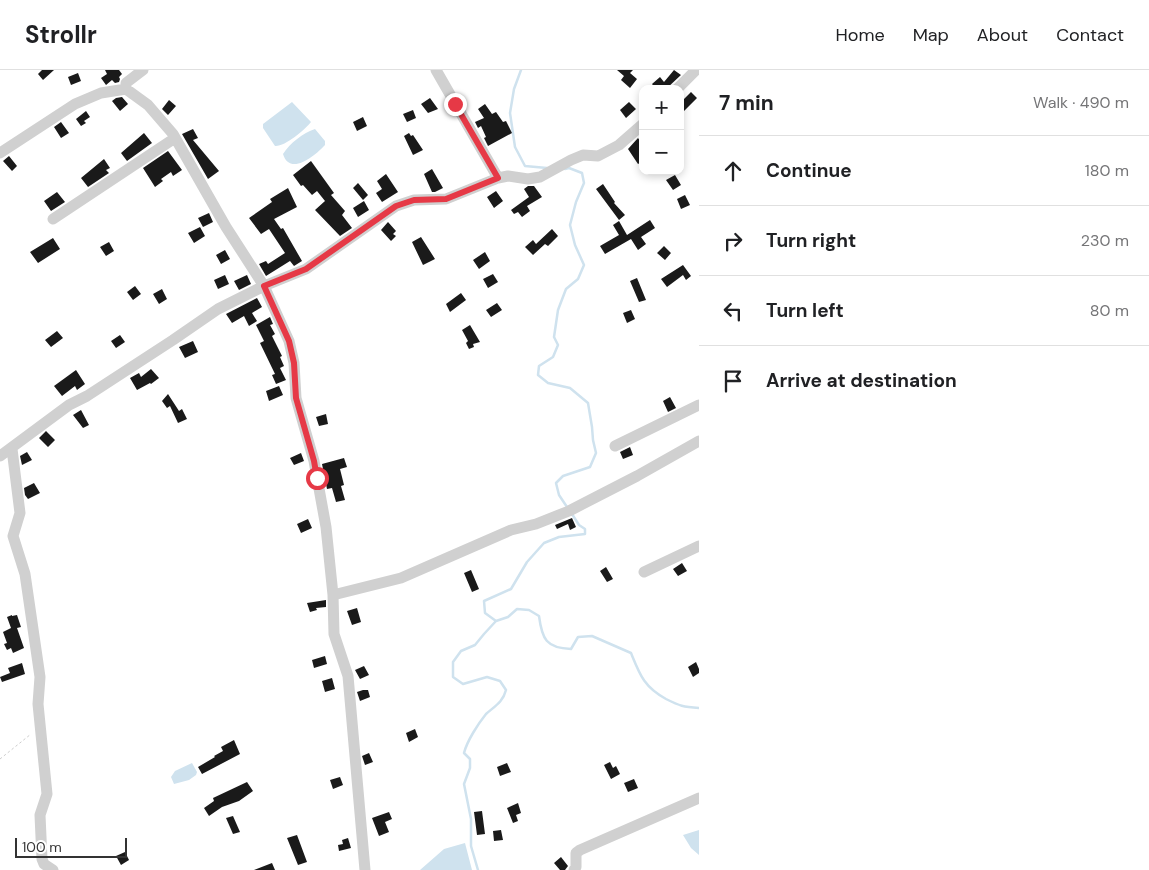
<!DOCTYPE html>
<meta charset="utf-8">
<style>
body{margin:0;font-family:"DM Sans",sans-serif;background:#f6f6f6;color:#202124}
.controls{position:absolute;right:15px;top:15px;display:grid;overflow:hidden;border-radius:10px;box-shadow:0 2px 8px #0003}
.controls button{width:45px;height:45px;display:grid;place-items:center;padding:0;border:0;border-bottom:1px solid #e0e0e0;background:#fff;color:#202124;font:25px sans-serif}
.scale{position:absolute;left:15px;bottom:12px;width:112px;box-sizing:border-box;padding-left:5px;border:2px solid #333;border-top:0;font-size:14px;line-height:18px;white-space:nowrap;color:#333;-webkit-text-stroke:4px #fff;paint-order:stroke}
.stop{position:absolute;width:15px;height:15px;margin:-11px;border:4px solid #e63946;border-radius:50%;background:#fff}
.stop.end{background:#e63946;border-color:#fff;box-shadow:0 1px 5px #0008}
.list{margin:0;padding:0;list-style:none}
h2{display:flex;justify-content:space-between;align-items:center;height:65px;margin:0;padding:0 20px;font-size:21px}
h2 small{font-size:16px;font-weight:400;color:#757577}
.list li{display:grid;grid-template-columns:32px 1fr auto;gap:15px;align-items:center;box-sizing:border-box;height:70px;padding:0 20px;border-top:1px solid #e0e0e0}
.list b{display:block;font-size:19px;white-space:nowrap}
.list em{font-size:16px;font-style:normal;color:#757577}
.icon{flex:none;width:28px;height:28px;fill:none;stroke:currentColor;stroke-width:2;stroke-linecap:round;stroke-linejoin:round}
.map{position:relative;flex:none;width:699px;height:800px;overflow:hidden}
header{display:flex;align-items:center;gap:30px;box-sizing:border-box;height:70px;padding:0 25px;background:#fff;border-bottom:1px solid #e0e0e0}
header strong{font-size:24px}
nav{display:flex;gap:28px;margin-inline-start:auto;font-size:18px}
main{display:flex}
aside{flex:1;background:#fff}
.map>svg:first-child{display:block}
</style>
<header>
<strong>Strollr</strong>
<nav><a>Home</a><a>Map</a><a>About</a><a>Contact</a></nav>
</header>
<main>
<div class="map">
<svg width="699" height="800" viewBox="0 0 699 800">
<rect width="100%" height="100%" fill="#fff"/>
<path fill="#cfe2ee" d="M292 32 311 52C305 60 284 77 275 76L263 58V54Z
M315 59 325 71V75C316 85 290 107 283 84 290 73 303 63 315 59Z
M192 693 197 702 196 705 189 710 174 714 171 707 175 701Z
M699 760V785L691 778 683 765Z
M465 773 472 800H420L444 779Z"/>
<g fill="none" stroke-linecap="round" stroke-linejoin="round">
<path stroke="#cfe2ee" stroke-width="2.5" d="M521 0 514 19 510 43 515 77 525 96 547 98
M565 99 569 98 582 103 584 113 576 132 570 155 575 175 584 195 578 209 566 219 558 240 554 267 558 275 553 287 539 296 538 305 548 313 570 318 588 333 592 357 593 370 596 383 590 397 563 406 556 413 559 425 567 437
M572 444 579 455 585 459V464L559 467 544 473 527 492 511 519 484 531 485 543 496 551 508 547 517 539 529 540 539 546C542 569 546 578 571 579L578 567 592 566 631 583C640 605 644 617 666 629 680 636 683 637 699 638
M478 800 471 776V749L464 714 470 698V689L464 683C467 671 478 654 486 644 495 636 503 632 506 620L500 611 487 607 463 614 453 607V592L461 581 475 575 484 564 496 551"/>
</g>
<path fill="#1a1a1a" d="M42 0H54L43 10 38 4Z
M105 0H119L122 4 119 7 120 9 119 12 115 13 112 10 106 15 101 8 107 4Z
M617 0H633L630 3 637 9 630 18 621 10 624 6Z
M674 0 681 5 666 19H656L652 14 660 7 664 12Z
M78 3 81 11 71 15 68 7Z
M691 22 697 28 684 41 680 37V33Z
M122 27 128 34 120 41 112 31 116 28Z
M430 28 438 39 428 43 421 34Z
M169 30 176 36 168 45 162 39Z
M629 32 636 39 626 48 620 40Z
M485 34 492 44 496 42 503 52 506 51 512 63 488 76 484 68 486 67 481 56 478 58 475 52 484 48 478 39Z
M413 40 416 48 407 52 403 44Z
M86 41 90 47 84 51 86 53 81 56 76 49Z
M363 47 367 56 357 61 353 52Z
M61 52 69 63 61 68 54 57Z
M193 59 198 68 193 70 219 101 208 109 182 64Z
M144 63 152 73 127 91 121 83Z
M409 63 411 66 413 65 423 80 413 85 404 66Z
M638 68 643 75V91L638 94 628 79Z
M168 81 182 100 173 106 171 102 161 109 163 111 155 117 143 98Z
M9 86 17 96 12 101 3 91Z
M104 89 110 98 106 100 109 103 88 117 81 108Z
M311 91 334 123 331 125 345 141 342 145 352 158 340 166 315 140 325 131 317 121 312 125 303 115 301 116 293 105Z
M432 99 443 118 435 122H432L424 104Z
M386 104 398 122 382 132 376 123 382 119 377 111Z
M675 105 681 115 673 120 666 110Z
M358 113 368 125 363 130 353 118Z
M603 114 615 132 614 133 625 145 619 150 596 119Z
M528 116H534L542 127 527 136 530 141 522 147 518 142 514 144 511 140 529 127 524 119Z
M288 118 297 137 274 149 281 159 283 158 302 191 294 196 290 191 266 206 259 194 266 191 268 194 285 183 269 159 261 164 249 148 272 132 270 129Z
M496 121 503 131 494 138 487 127Z
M57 122 65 132 51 141 44 131Z
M685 125 690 135 681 139 677 129Z
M364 131 369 140 358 147 353 138Z
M209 143 213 152 203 157 198 148Z
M650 150 655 158 641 167 646 174 638 180 631 169 605 184 600 176 619 165 613 155 619 151 627 165Z
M388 152 396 161 393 164 396 166 391 171 381 160Z
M200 157 205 166 194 173 188 163Z
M552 159 558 166 548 176 545 174 533 185 525 177 533 170 536 174Z
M421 167 435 189 423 195 412 172Z
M53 168 60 179 38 193 30 182Z
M109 172 114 181 106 186 100 177Z
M664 176 671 183 665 190 657 183Z
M225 180 230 189 221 194 216 185Z
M485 182 490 191 479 199 473 190Z
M683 195 691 206 686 210 683 205 667 217 661 209Z
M493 204 498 212 488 218 483 209Z
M225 205 229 214 218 219 214 210Z
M247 205 251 214 239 220 234 211Z
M637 208 646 230 639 232 630 211Z
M135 216 141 224 133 230 127 222Z
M162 219 167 229 159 234 153 224Z
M461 223 466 230 450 242 446 234Z
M257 228 262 237 252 243 257 251 249 256 244 246 232 253 226 244Z
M497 233 502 240 491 247 486 240Z
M631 240 635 249 627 253 623 243Z
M270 247 273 254 270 255 275 264 272 266 282 286 280 287 284 296 280 298 286 310 276 314 272 305 275 304 260 273 264 271 256 255Z
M470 255 480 272 473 274 474 277 469 279 466 273 468 271 462 260Z
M57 261 63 268 51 277 45 270Z
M120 265 125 272 116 278 111 271Z
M193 271 198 282 185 288 179 277Z
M151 299 159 308 151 314 150 313 137 320 130 308 139 303 141 307Z
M76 300 85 314 77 320 75 316 62 326 54 316Z
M279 316 283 325 269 331 266 321Z
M168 324 179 341 182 339 187 349 178 353 170 336 167 338 162 331Z
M670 327 676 338 668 342 663 331Z
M81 340 89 355 83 358 73 345Z
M326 344 328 354 319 356 316 347Z
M46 361 55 370 48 377 39 368Z
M630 377 633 385 623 389 620 382Z
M27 382 32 390 22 395 20 386Z
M301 383 304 391 294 395 290 388Z
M344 388 347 397 340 399 344 415 341 416 345 430 336 432 332 418 327 419 322 394Z
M34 413 40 423 28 429 25 425 24 418Z
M572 448 576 457 570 460 568 454 557 459 555 455Z
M308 449 312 458 301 463 297 454Z
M682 493 687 501 678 506 673 499Z
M606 497 613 509 607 512 600 501Z
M471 500 479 519 472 522 464 503Z
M326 530V537L316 538 317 540 310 542 307 533Z
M357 538 361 552 352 555 347 541Z
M12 545V546L17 545 21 557 17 558 24 578 13 583 11 578 7 580 4 574 7 573 3 562 11 558 7 547Z
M325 586 327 594 314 598 312 590Z
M696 592 699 599V603L693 607 688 597Z
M22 593 25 604 2 612 0 607 10 603 8 598Z
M364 596 369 605 360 609 355 600Z
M332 608 335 619 325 622 322 611Z
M363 620H368L370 627 360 631 357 622Z
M415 659 418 667 409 672 406 663Z
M234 670 240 684 202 704 198 697 215 687 214 686 223 681 221 677Z
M369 683 373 692 365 695 362 686Z
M610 692 613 698 616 696 620 704 611 709 604 695Z
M507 693 511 702 500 706 497 697Z
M340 707 343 715 333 719 330 710Z
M634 709 638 718 628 722 624 713Z
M247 712 253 721 239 731 222 737 209 746 204 738 214 731 213 728Z
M518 733 521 743 516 745 518 751 513 753 507 738Z
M482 741 485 764 477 765 474 742Z
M389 742 392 749 385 752 389 762 379 766 372 748Z
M233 746 240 762 233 764 226 748Z
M501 760 503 770 494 771 493 761Z
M297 765 307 792 298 795 287 768Z
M348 768 351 778 339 781 338 775 343 774 342 770Z
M125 782 129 790 121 795 116 786Z
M561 787 568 796 565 800H560L554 793Z
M272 793 275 800H254Z"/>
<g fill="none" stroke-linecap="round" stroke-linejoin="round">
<path stroke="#cdcdcd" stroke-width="1" stroke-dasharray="2.5 2.5" stroke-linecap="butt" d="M0 689 31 664"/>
<path stroke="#d0d0d0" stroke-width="11" d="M143 0 126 13V19L148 35 173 64 226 157 264 216 289 271 294 293 296 328 314 391 326 457 333 525 334 564 348 606 365 800
M436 0 498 108
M677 19 696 0
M0 83 75 34 101 23 126 19
M53 149 175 68
M615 376 699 335
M12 379 20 443 13 466 25 504 40 607 38 634 47 724 40 745 42 789 44 794 53 800
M0 386 69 335 87 326 173 270 218 239 264 216 306 199 396 136 414 130 446 129 498 108 508 106 528 109 540 107 571 90 583 85 598 86 619 75 643 54
M644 502 699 476
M333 525 401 508 511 460 536 454 569 441 637 406 699 371
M574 800 576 797V783L580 780 699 728"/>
</g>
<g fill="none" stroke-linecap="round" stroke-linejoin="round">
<path stroke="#e63946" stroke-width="6" d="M317 408 314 391 296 328 294 293 289 271 264 216 306 199 396 136 414 130 446 129 498 108 455 34"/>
</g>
</svg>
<div class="controls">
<button>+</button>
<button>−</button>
</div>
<div class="scale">100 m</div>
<div class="stop" style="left:317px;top:408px"></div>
<div class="stop end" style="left:455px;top:34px"></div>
</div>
<aside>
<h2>7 min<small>Walk · 490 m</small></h2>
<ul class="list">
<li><svg class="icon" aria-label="ahead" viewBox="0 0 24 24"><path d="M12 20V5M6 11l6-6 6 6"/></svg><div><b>Continue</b></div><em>180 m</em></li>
<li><svg class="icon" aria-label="right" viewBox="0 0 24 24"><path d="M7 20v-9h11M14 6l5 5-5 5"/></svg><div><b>Turn right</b></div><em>230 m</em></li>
<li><svg class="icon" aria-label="left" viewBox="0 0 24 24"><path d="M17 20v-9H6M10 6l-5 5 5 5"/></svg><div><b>Turn left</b></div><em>80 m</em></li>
<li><svg class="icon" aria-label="arrive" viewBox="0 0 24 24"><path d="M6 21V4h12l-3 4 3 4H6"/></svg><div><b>Arrive at destination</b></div></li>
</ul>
</aside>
</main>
